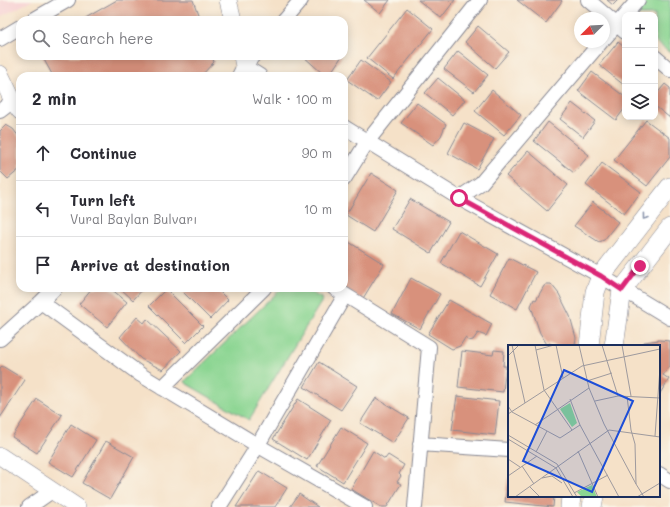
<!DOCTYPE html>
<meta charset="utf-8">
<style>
body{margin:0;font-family:Mali,sans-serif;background:#f2f2f3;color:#2b2b33}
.controls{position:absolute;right:12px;top:12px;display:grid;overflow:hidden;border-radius:8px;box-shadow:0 2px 10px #0003}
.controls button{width:36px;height:36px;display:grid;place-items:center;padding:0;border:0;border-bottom:1px solid #e1e1e2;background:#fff;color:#2b2b33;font:20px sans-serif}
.compass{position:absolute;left:574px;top:12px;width:36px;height:36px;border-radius:50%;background:#fff;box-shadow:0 2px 10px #0003;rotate:246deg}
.stop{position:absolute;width:12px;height:12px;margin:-9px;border:3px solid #db2777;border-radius:50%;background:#fff}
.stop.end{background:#db2777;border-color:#fff;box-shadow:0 1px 4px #0008}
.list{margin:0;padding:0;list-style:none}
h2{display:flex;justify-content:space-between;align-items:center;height:52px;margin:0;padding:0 16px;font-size:17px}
h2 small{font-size:13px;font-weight:400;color:#7c7c81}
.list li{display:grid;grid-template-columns:26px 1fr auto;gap:12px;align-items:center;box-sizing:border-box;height:56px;padding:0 16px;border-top:1px solid #e1e1e2}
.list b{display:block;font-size:15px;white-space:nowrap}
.list p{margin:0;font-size:13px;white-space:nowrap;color:#7c7c81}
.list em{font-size:13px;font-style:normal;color:#7c7c81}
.icon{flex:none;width:22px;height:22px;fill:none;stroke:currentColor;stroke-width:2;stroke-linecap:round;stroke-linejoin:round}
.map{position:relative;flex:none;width:670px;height:507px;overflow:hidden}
.search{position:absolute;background:#fff;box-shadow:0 2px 10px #0003;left:16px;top:16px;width:332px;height:44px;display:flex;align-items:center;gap:10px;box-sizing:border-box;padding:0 14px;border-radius:12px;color:#7c7c81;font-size:15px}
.panel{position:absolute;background:#fff;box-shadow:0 2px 10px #0003;left:16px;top:72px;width:332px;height:220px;border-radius:12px}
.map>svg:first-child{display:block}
</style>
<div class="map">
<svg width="670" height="507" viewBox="0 0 670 507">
<rect width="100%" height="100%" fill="#fbf7ec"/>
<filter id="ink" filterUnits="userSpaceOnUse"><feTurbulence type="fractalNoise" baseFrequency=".025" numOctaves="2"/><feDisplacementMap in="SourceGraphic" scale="8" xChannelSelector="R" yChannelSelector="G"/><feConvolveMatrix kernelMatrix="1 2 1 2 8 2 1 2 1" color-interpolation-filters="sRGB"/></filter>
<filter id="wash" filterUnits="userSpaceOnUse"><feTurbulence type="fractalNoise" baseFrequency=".012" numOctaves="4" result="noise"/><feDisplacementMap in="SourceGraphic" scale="16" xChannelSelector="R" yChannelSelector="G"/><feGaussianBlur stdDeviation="0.9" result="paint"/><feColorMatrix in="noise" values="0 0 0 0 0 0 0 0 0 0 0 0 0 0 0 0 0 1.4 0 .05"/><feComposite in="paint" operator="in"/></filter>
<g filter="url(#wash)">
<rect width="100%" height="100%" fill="#f5e1c8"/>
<path fill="#f7cfd1" d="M0 0H33L0 17Z"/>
<path fill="#8bd592" stroke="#538278" d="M646 0H670V53L655 41V15H634Z
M282 288H303L323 299 249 420 187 384 185 381Z"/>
<g id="blocks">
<path fill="#d8917c" d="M117 0H193L200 20H82Z
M364 0H390L380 13Z
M418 0H455L441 18Z
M517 0H561L562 1 546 23Z
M607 0H618L613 5Z
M407 8 433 29 393 79 367 58Z
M478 26 509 52 495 68 465 42Z
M618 42 625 48V86L599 65Z
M458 51 488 75 474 92 444 69Z
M42 56H212L214 62 201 76H53Z
M303 56H342L330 74 322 73Z
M361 60 391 82 377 101 347 80Z
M592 72 625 97V108L616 120 578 91Z
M438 78 465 100 452 115 425 93Z
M665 84 670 88V118L655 106V96Z
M492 90 521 115 504 135 475 111Z
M417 103 446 124 441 136 433 145 401 123Z
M572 103 595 121 583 137 560 119Z
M646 120 670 138V157L647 186 614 160Z
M548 122 589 155 574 173 534 141Z
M464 123 494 139 477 169 448 153Z
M6 125 13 129 20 138V169L8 179 0 171V131Z
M528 151 568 185 547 211 506 176Z
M602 163 641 192 624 214 586 185Z
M371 173 398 190 373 232 346 215Z
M410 199 449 222 431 253 392 229Z
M593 202 618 222 604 240 599 242 574 226Z
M459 231 498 254 480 286 441 263Z
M344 239 384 264 362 300 344 288Z
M509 258 536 272 517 309 490 294Z
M411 278 440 294 420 329 392 314Z
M547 284H551L559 294 570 316 576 338 575 344 573 346H555L549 343 548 346 540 333 531 306 534 299 536 300 544 286Z
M92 288H110L127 302 107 327 79 304Z
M120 288H144L133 300Z
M179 288H216L228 300 210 319Z
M166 289 203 326 186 343 149 306Z
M449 300 492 324 486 336 478 333 473 340 469 341 465 338 460 346 452 349 428 334Z
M137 317 144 323 147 319 181 351 163 370 141 359 120 337Z
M659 340 670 341V366L663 375 669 379 659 395V346H641L644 342Z
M494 350 504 351 503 366H506L503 392 458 387 462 351 493 355Z
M319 362 357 386 341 410 304 387Z
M2 366 25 380 0 418V368Z
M457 396 499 401 495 435 452 430Z
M376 398 409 418 393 443 360 423Z
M37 399 62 415 37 453 12 437Z
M298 399 331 420 307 460 273 439Z
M71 424 96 440 73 477 48 462Z
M341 427 367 443 343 482 317 466Z
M106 441 134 457 110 499 82 483Z
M373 451 385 459 388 455 404 465 399 474 401 476 397 482 401 484 387 507H381L351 489Z
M259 471 287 488 275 507H236Z
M508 478H509V496H554L553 507 505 502Z
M299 494 318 507H290Z"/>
</g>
</g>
<g filter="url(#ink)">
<use href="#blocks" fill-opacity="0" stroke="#888893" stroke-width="1"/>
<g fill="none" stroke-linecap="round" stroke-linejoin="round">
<defs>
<path id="minor" d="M588 0 625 32
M33 20 68 0
M284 20 301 0
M0 39 20 27
M604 39 638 0
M655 57 670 70
M244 66 260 76
M239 76 244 66 253 56
M0 111 13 101
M344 127 459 198 601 276 670 318
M344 179 367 142 480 0
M459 198 481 183 601 42
M334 288 429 347 415 507
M41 302 141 375 257 445 365 507
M0 339 41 302 55 288
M162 388 264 288
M420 444 509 450
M659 474 670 481
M29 507 52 491
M219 507 252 455 345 295"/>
<path id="tertiary" d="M228 0 233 20
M242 56 244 66
M0 74 13 101 20 111
M0 456 77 507"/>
<path id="secondary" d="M589 346 595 292 601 276 670 187
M614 346 622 290 670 228
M570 507 571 496
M592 507 594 496"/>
</defs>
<use href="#minor" stroke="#888893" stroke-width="16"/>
<use href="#tertiary" stroke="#888893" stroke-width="18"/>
<use href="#secondary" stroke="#888893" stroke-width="20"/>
<use href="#minor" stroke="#fff" stroke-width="14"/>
<use href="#tertiary" stroke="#fff" stroke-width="17"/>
<use href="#secondary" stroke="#fff" stroke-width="19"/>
</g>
<defs><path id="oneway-chevron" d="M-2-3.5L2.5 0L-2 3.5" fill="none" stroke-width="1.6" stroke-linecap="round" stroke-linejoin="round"/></defs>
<use stroke="#8d97ae" href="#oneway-chevron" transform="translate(645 217) rotate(127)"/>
</g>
<g fill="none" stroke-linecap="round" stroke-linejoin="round" filter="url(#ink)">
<path stroke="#db2777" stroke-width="5" d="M459 198 601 276 622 290 640 266"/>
</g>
<g transform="translate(508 345)">
<rect width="152" height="152" fill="#f5e1c8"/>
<path d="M62 58 69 78 64 82 52 64ZM84 140 89 152H74L69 147Z" fill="#8bd592"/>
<path fill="none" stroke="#9e9a9e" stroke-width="1" d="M4 0 17 58M27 0 36 45 64 85M48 0 55 33M71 0 81 43 96 79 128 139M94 0 110 51M114 0 123 51M28 5 46 0M0 11 11 0M79 36 104 28M119 51 123 85 127 99 128 139 136 152M62 54 72 80 111 152M87 56 110 51 152 53M0 61 4 67 52 93 72 80M0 69 74 21 152 4M27 80 81 43M0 90 49 119 69 152M147 91 152 23M0 94 48 123 65 152M70 106 90 152M28 107 39 86M0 114 12 122M14 121 26 139M0 131 29 111M34 133 44 131 54 138M22 142 32 152M66 148 100 130M7 152 101 85 152 92M129 152 152 138"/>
<path fill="#1d4ed8" fill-opacity="0.15" stroke="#1d4ed8" stroke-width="2" d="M56 25 125 56 84 147 15 116Z"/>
<rect width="152" height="152" fill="none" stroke="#1b2f5e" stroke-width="2"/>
</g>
</svg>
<div class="controls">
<button>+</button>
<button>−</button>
<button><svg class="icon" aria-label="layers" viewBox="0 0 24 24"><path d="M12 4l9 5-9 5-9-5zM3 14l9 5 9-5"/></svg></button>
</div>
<svg class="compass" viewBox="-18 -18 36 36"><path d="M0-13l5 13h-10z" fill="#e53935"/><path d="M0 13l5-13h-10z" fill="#7c7c81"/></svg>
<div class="stop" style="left:459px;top:198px"></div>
<div class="stop end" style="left:640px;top:266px"></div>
<div class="search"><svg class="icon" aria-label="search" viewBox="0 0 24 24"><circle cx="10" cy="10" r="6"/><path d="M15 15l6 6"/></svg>Search here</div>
<section class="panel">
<h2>2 min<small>Walk · 100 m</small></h2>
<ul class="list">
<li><svg class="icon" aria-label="ahead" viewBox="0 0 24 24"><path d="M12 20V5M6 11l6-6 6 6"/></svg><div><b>Continue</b></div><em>90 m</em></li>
<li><svg class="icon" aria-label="left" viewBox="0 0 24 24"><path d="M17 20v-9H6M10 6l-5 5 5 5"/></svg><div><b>Turn left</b><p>Vural Baylan Bulvarı</p></div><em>10 m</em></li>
<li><svg class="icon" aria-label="arrive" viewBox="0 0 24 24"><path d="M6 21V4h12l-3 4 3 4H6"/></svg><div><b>Arrive at destination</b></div></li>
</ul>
</section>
</div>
